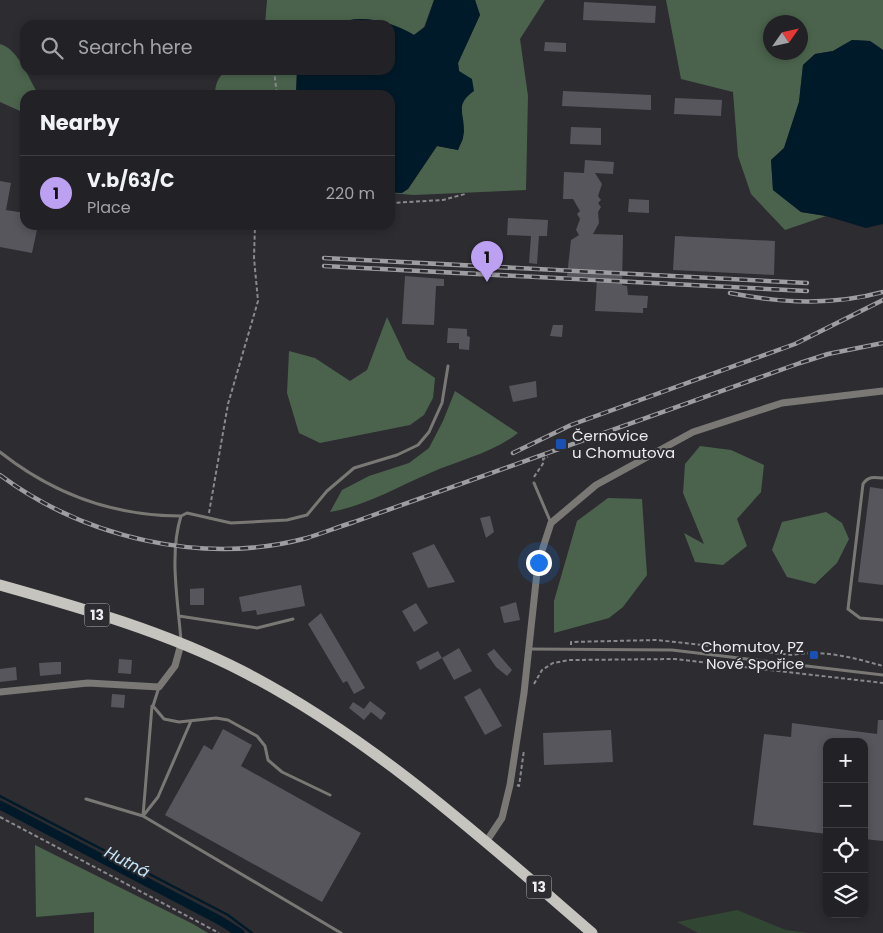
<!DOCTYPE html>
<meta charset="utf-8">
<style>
body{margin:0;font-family:Poppins,sans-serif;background:#2e2e32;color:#f1f3f6}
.controls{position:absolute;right:15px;bottom:15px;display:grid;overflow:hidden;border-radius:10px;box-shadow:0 2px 8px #0003}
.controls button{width:45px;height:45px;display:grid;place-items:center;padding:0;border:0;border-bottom:1px solid #3f3e42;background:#222125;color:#f1f3f6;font:25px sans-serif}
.compass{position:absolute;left:763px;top:15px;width:45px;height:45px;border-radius:50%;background:#222125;box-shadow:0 2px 8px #0003;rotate:56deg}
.you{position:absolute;left:538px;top:562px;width:18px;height:18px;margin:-12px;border:4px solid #fff;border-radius:50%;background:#1a73e8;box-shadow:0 0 0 8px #1a73e833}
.badge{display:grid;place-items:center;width:32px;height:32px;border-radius:50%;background:#bca0f2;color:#111;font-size:16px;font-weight:700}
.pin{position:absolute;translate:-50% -41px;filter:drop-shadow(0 1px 2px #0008)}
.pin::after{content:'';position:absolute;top:26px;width:18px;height:15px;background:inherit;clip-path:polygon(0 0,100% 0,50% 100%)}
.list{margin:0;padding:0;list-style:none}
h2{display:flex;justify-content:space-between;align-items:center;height:65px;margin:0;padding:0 20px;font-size:21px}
h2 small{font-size:16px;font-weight:400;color:#a2a3a7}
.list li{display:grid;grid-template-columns:32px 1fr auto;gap:15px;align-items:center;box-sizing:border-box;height:75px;padding:0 20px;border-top:1px solid #3f3e42}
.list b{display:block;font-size:19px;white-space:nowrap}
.list p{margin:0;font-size:16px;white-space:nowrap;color:#a2a3a7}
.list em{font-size:16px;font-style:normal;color:#a2a3a7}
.icon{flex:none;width:28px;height:28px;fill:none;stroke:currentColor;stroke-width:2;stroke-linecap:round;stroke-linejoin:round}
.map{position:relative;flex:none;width:883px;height:933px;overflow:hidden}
.search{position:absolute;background:#222125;box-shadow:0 2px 8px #0003;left:20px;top:20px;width:375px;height:55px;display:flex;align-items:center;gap:12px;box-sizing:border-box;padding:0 18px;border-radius:15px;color:#a2a3a7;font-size:19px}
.panel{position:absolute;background:#222125;box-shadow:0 2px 8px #0003;left:20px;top:90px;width:375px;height:140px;border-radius:15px}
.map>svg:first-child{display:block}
</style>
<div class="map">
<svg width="883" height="933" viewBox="0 0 883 933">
<rect width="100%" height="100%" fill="#2d2c31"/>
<path fill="#324634" d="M737 910 786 930 808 933H698L677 922Z"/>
<path fill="#4b634d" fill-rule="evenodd" d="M267 0H434L424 27 414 35C391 21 358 14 332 25H265Z
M475 0H551H545L520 39 528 96 526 190 414 195 390 193H401L408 189 437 146 458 150 463 139 461 105 465 97V76L459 71 458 63 480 15Z
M666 0H883V50L870 41 852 40 833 51 815 54 803 65 799 102 784 148 771 160 773 190 801 212 826 216 785 230 751 194 738 156 733 92 681 79ZM770 22H800V52H770Z
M0 44C19 49 29 80 39 95H25V109L20 111 0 102Z
M227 70H297L296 95H215C215 84 218 77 227 70Z
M387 317 407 359 435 378 433 398 424 415 410 425 320 443 299 433 287 393 289 351 315 358 350 381 367 370Z
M455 391 518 433C493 453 459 460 430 473 397 487 366 506 330 512L342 490 369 476 409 463 429 448 443 421Z
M700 446 731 450 764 465 761 492 737 519 747 546 723 565 695 562 684 533 704 544 683 493 685 464Z
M608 498 642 499 647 575 623 607 609 618 554 633V601L577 521Z
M826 512 842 523 849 539 837 563 815 584 787 577 772 550 782 522Z
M35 845 193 924 208 933H94V912L36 917Z"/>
<path fill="#001a29" d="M434 0H475L480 15 458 63 459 71 472 79 474 91C455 105 464 111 464 131 464 138 460 144 458 150L437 146 408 189 402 193 390 192V95H296L297 70H390V25H332C361 13 388 20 414 35L425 27Z
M852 40 870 41 883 50V224L866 228 826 216 801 212 773 190 771 160 784 148 799 102 803 65 815 54 833 51Z"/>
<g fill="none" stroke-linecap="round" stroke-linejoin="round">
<path stroke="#001a29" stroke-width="2.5" d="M0 796 228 915 252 933"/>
<path stroke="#001a29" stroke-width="9" d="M0 805 221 921 240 933"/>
</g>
<path fill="#57565c" d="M584 2 656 6 655 23 583 20Z
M545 42 566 43V52L544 51Z
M563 91 651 95V110L562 106Z
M675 98 722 100 721 116 674 114Z
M571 127 601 128V145L570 144Z
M585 160 614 162 613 174 595 173 602 184 598 196 601 200 598 203 601 207 598 212 599 223 593 234 623 235 622 285 627 286 628 295 648 296 647 308H643V313L595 311 597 278 567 276 571 240 579 235 576 230 580 219 577 214 580 211 573 199H563L564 172 584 173Z
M0 181 11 183 6 210 25 213V225H38L32 253 0 247Z
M629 199 649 200V213L628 212Z
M508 218 548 220 547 236H539L537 264 529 263 531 236 507 235Z
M675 236 775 241 774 275 673 270Z
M405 276 444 279V286H436L434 325 402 324Z
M553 325H563L562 337 550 336Z
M448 328 467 329V336L470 337 469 350 459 349V343H447Z
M536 381 537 397 513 402 509 386Z
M870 487 883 489V585L858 582Z
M490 516 494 532 486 538 480 518Z
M434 544 455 582 428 588 412 553Z
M301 585 305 606 257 615 256 610 242 612 239 597Z
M204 588V605H190V589Z
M516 602 520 620 504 623 500 607Z
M416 603 428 623 414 632 402 611Z
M321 613 365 688 354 694 347 681 343 683 308 624Z
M459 648 472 671 454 680 442 658Z
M494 649 512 670 507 676 496 667 487 654Z
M438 651 442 658 420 670 416 662Z
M119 659 132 660 131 674 118 673Z
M56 662H61V674L40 676 39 663Z
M16 667 17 680 0 682V669Z
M480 688 502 726 485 735 464 697Z
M112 694 125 695 124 708 111 707Z
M370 701 386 713 381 720 371 712 364 720 349 708 353 702 364 709Z
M878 720H883V841L864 839V742H827V834L753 825 764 734 791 737 792 723 877 734Z
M223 729 252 745 241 766 361 833 322 902 165 815 204 745 212 750Z
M611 730 613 762 544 765 543 733Z"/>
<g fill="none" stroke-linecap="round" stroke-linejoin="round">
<path stroke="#8a898d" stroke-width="2" stroke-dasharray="4 2.5" stroke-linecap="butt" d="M274 70 277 95
M390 203 443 200 465 194
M534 477 544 462 543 459 548 457
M209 513 228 404 258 301 254 258 255 225
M571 645V642L657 640 792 655C821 649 855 658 883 666
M534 684 542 670 553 663 570 660 675 659 883 683
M517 785 519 786 524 750
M0 817 219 933"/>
<path stroke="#797875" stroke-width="3" d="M0 452C53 494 113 516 181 516
M883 478C874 477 868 476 863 484L848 609 860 618 883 620
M534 483 551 523
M179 616 257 628 293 619
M181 641C178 601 169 554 181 516L187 513 231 523 287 520 307 515 327 491 354 468 397 455 418 445 429 432 442 403 448 366
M529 649 672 650 883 675
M159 687 153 706 164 719 179 722 216 718 228 720 257 736 265 746 268 760 282 772 330 795
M191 721 158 797 143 816 341 933
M86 799 143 816 152 706"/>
<path stroke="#797875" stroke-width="7" d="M0 692 88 683 159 687 175 666 181 644
M486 842 502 818 510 785 524 693 538 563 551 523 596 485 693 432 782 403 883 391"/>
<path stroke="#c5c4be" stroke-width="11" d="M0 585C82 608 166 632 242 671 372 738 482 838 592 933"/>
<defs>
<path id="rail" d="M324 258 807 283
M324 266 807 291
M730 293C782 303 832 306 883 292
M513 453 571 425 795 344 883 300
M0 475C85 538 203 566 307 538 323 533 338 527 354 522L800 363 828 354 883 343"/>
</defs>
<use href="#rail" stroke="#9e9da2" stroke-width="4.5"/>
<use href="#rail" stroke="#2d2c31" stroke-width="2.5" stroke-dasharray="8" stroke-linecap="butt"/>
</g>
<g fill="#1a4fb4" stroke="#2d2c31" stroke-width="2">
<rect x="555" y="438" width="12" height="12" rx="2.5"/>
<rect x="809" y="650" width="10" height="10" rx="2.5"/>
</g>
<g text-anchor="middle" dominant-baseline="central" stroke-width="4" stroke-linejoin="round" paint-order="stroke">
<g fill="#2d2c31" stroke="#b3b2b7" stroke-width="1">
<rect x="84.5" y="603.5" width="25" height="23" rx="4"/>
<rect x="526.5" y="875.5" width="25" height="23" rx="4"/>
</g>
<g font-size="14" font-weight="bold" fill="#edecf0">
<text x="97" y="615">13</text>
<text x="539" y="887">13</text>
</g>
<g font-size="15" fill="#edecf0" stroke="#2d2c31" text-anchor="start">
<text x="572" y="435">Černovice<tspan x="572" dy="17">u Chomutova</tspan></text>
<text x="804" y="646" text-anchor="end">Chomutov, PZ<tspan x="804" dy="17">Nové Spořice</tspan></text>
</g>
<g font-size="16" font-style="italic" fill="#c5e5fa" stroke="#2d2c31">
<text transform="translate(127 862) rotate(28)">Hutná</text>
</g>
</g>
</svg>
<div class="controls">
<button>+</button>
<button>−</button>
<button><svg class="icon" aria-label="locate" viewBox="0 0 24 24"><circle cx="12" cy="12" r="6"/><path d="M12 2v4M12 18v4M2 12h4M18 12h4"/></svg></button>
<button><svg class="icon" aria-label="layers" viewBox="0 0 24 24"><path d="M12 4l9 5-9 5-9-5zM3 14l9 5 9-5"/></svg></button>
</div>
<svg class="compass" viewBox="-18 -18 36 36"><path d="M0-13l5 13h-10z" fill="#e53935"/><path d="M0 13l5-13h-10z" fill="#a2a3a7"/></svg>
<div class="you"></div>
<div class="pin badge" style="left:487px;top:282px">1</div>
<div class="search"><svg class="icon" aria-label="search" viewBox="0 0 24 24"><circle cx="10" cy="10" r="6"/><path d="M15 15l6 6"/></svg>Search here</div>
<section class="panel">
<h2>Nearby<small></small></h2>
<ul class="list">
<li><span class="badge">1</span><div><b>V.b/63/C</b><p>Place</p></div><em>220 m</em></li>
</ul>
</section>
</div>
